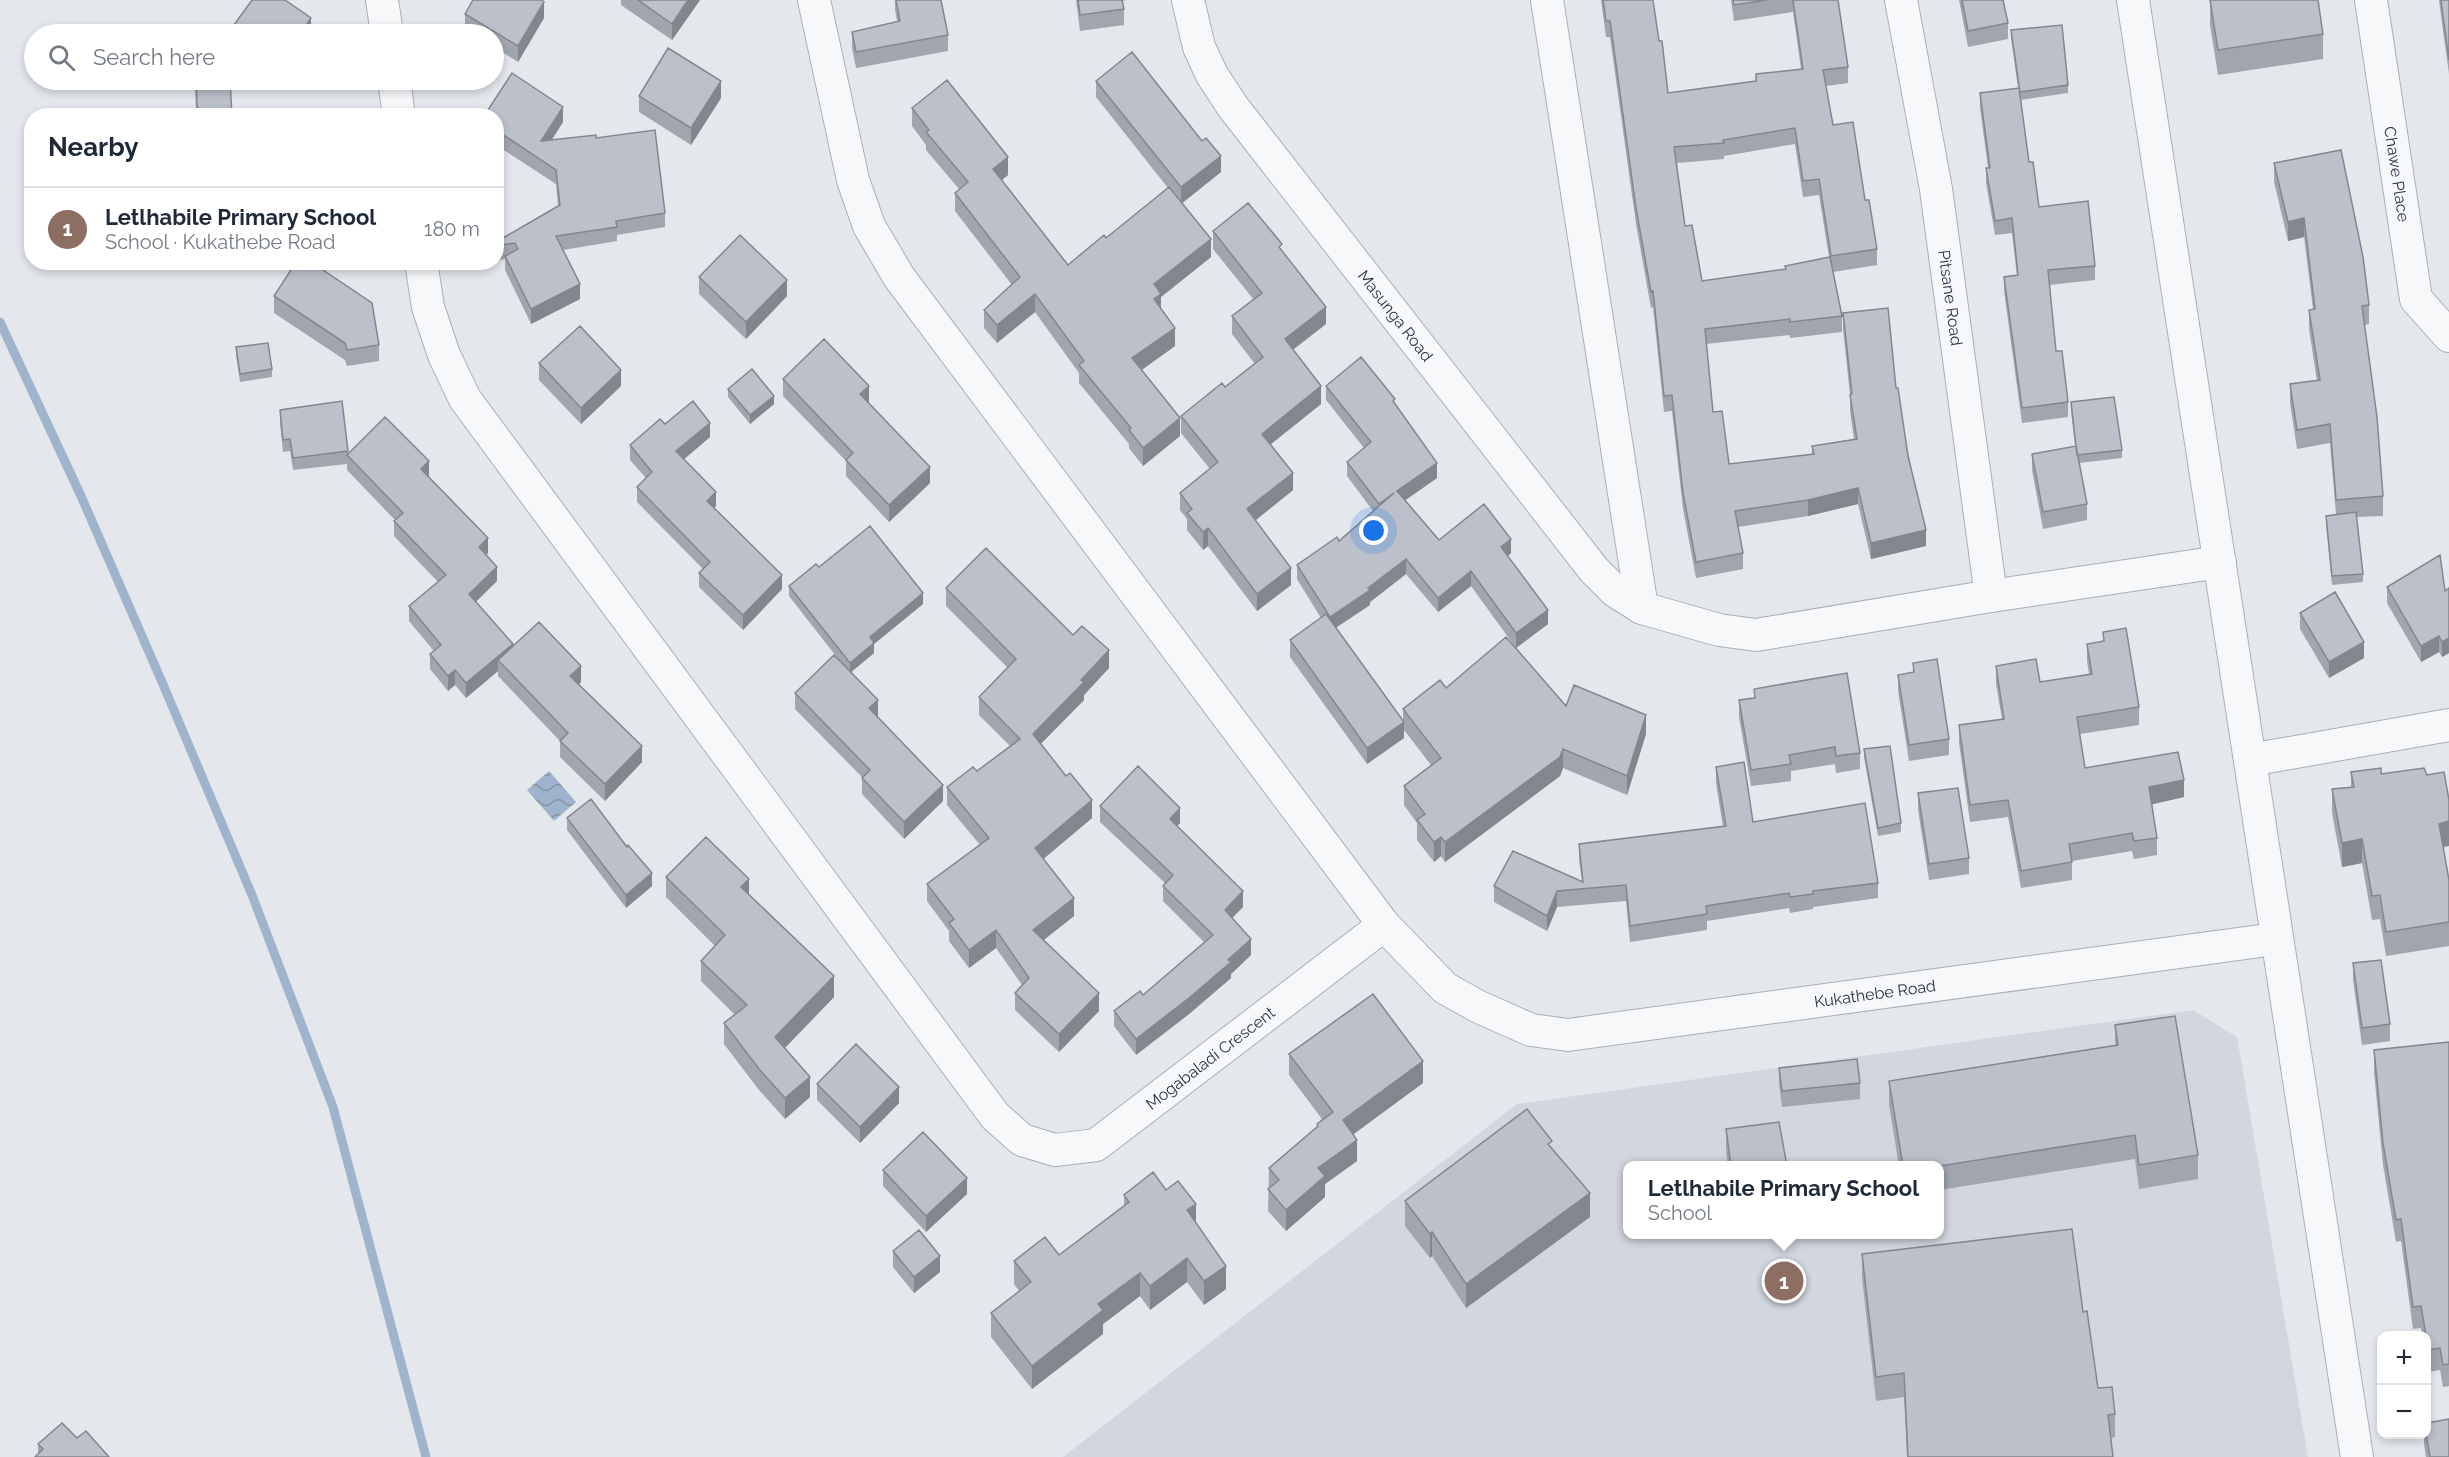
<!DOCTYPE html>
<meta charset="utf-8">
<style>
body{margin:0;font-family:Raleway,sans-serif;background:#f6f6f7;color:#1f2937}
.controls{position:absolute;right:18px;bottom:18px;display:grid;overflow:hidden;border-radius:12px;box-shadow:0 3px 9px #0003}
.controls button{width:54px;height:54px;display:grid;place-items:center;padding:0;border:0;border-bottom:2px solid #e0e1e3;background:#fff;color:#1f2937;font:30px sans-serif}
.you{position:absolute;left:1374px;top:531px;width:21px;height:21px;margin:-15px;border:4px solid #fff;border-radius:50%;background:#1a73e8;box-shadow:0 0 0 9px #1a73e833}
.badge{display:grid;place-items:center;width:39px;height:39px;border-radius:50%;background:#2563eb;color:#fff;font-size:20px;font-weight:700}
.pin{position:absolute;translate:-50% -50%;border:3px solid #fff;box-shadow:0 2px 6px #0006}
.popup{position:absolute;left:1623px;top:1161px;width:321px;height:78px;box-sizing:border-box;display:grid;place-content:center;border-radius:12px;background:#fff;filter:drop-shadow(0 2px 4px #0005);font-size:20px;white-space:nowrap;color:#747a83}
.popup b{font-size:22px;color:#1f2937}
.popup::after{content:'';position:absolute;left:50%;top:100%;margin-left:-12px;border:12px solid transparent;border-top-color:#fff}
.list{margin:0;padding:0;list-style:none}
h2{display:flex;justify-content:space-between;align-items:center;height:78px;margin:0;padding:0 24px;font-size:26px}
h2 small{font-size:20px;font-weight:400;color:#747a83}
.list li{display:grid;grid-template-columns:39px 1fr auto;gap:18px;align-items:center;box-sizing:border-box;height:84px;padding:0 24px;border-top:2px solid #e0e1e3}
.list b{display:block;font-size:22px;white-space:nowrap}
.list p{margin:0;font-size:20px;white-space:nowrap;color:#747a83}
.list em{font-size:20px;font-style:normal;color:#747a83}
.icon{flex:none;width:33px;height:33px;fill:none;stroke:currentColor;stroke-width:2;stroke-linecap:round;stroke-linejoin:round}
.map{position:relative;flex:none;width:2449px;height:1457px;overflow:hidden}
.search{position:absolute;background:#fff;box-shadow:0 3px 9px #0003;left:24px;top:24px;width:480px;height:66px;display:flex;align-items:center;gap:15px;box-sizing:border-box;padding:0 21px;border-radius:33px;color:#747a83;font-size:22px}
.panel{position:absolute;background:#fff;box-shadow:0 3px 9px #0003;left:24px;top:108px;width:480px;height:162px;border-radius:24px}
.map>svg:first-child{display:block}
</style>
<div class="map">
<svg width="2449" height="1457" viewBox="0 0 2449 1457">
<defs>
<pattern id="water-waves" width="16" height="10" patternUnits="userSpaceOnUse" patternTransform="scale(1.5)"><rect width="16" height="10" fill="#9fb4cc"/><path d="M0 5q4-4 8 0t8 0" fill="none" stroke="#8293a7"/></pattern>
</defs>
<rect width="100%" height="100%" fill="#e4e7ec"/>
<path fill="#d2d6de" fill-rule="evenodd" d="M2193 1010 2237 1037 2308 1457H1063L1517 1104ZM1628 1166H1940V1234H1628Z"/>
<path fill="url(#water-waves)" d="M549 771 576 802 554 821 527 790Z"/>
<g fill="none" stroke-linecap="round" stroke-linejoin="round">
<path stroke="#9fb4cc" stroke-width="9" d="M0 322 81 496 162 682 252 895 333 1107 426 1457"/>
<defs>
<g id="minor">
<path d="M382 0 387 34"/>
<path id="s1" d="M814 0 853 180 869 226 899 277 1384 925 1445 988 1479 1007 1531 1030 1568 1035 2275 939"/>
<path id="s2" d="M1188 0 1199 47 1212 75 1233 107 1594 570 1615 591 1642 608 1719 630 1756 635 1991 596 2220 562"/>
<path d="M1547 0 1642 608"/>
<path id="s3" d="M1901 0 1936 189 1991 596"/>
<path d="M2133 0C2208 486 2281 972 2357 1457"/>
<path id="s4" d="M2371 0 2416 299 2449 336"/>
<path d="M394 80 399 116"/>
<path id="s5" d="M421 262 428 307 444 355 465 399 995 1116 1022 1140 1055 1150 1096 1145 1384 925"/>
<path d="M2250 760 2449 725"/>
</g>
</defs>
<use href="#minor" stroke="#a9aeb7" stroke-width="34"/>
<use href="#minor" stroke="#f7f8fa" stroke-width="32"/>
</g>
<path fill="#a1a5ae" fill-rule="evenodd" d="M621 0H700L672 40 621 5Z
M895 0H941L948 35V51L856 68 852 48V32L897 21 895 10Z
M1076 0H1127L1122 1 1124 9V25L1080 31Z
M1601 0H1653L1659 41 1668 93 1756 81V74L1801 69 1793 12 1734 21 1731 0H1838L1848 67V83L1826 86 1833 125 1865 200 1877 249V265L1833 272 1842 316V332L1790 338V335L1706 344 1713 412 1729 464 1812 455V446L1854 439 1850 411V395L1843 329V313L1896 388 1926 546 1871 559 1858 504 1808 516 1738 527 1743 553V569L1696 578 1683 509 1672 411 1664 412 1653 307 1651 308 1636 224 1610 37H1606ZM1795 144 1803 197 1819 195 1829 257 1785 266V269L1702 281 1685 226 1677 163 1724 159V156Z
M1959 0H2003L2008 23V39L1968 47Z
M2210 0 2323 34V59L2218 75 2210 25Z
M2439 0H2449V74L2441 16Z
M465 14 544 18 518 62 494 47V34H472L465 30Z
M231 29 311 34H231Z
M2011 30 2068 85V93L2021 100 2029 162 2039 207 2095 266V280L2049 285 2056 351 2068 402V417L2022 423 2004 291V277L2017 276 2012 233 1995 235 1986 183V168H1988L1980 108V93L2018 88 2011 38Z
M195 80 232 116H196Z
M1096 81 1221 172 1182 203 1211 257 1161 297V309L1175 346 1141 370 1180 436 1143 466 1129 448V444L1079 383V373L1035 312 997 343 984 328V310L1012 285 955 211V193L959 189 926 150V145L912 126V108L1008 175 1002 180 1068 265 1106 238 1168 188 1096 97Z
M639 96 721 98 691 145 639 112Z
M496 116 563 122 552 140 596 138 665 213V227L617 235V241L563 250 580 299 531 324 505 270V259L496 261V242L558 206 556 184 496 145Z
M2274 163 2369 305V324L2364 325 2383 496V516L2356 517 2363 574V582L2332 585 2326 524V516L2336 514 2330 443 2297 449 2290 403V384L2317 381 2309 329V310L2313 309 2304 237 2288 241 2274 182Z
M1213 231 1282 251 1326 324 1293 349 1321 404 1270 445 1293 490 1256 520 1291 585 1257 611 1208 546 1203 550 1187 530V519L1180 510V493L1210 469 1181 433V416L1225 387 1255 364 1232 334V316L1254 300 1213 249Z
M699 277 787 296 746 339 699 294Z
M274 296 379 345V361L347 366 345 360 274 313Z
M236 347 272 369V377L240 382 236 355Z
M539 363 621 386 581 424 539 380Z
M783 379 869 402 868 403 930 483 889 522 846 476V461L783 396Z
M1326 386 1395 404 1437 478 1405 500 1439 540 1511 553 1508 556 1548 624 1516 648 1471 586 1438 612 1406 574 1370 602V605L1336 628 1403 720V709L1446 688 1566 706 1646 734 1627 795 1563 768 1560 776 1445 862 1441 856 1434 862 1417 840V823L1404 805V786L1431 765 1404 730V738L1367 764 1290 657V640L1321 618 1297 579V565L1339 541 1373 511 1347 476V462L1364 448 1326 400Z
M728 389 774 404 750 424 728 397Z
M342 401 348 453 429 476 428 477 488 553 486 555 497 581 476 602 513 646 581 682 579 684 642 762 605 801 560 757V741L498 676V671L466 698 455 685 448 691 430 669V654L434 651 409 621V606L438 582 394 536V521L395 520 347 470V464L293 470 290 451 283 452 280 423V410Z
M2071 402 2122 450V458L2079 463 2087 504V520L2043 529 2032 470V454L2075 446 2071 411Z
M665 424 710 437 684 459 716 506 714 508 782 589 743 630 699 587V573L703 569 637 502V487L646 478 630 460V445Z
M819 567 923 604 874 644V653L851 672 877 717 943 801 904 839 862 794V777L795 709V693L843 665 789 596V586Z
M2387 587 2445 591 2449 588V653L2442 657 2439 652 2421 662 2387 603Z
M946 588 1073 635 1109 668 1084 695V700L1040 744 1092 818 1043 859 1074 916 1044 940 1099 1011 1059 1052 1015 1010V993L1022 985 996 948 969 968 949 941V931L927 901V884L980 845 947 805V787L977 771 1010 746 979 715V697L1008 668 946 606Z
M2300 613 2364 658 2329 678 2300 629Z
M2103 632 2139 707V725L2080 734 2085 768 2184 797 2152 804 2157 838V855L2134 859 2132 851 2072 861V880L2021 888 2008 817 1970 822 1959 743V725L2002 719 1996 684V666L2040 682 2089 674 2087 661V644L2103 642Z
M1913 663 1949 739V755L1909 761 1898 691V675L1913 672Z
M1754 689 1860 753V769L1836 773 1835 764 1791 771V781L1751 786 1739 717V700L1754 698Z
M1864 749 1901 823V832L1878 836 1864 757Z
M1716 767 1753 822 1878 883V898L1813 907V909L1790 913 1789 908 1707 921V930L1630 942 1626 901 1557 907 1547 931 1494 902V886L1582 881 1579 860V844L1723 827 1716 783Z
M2351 772 2381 774 2443 847 2449 880V946L2386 956 2380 919 2372 920 2362 863 2342 867 2332 813V789L2351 787Z
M1918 793 1969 858V874L1929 880 1918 810Z
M1100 806 1180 823 1177 826 1243 907 1232 918 1251 955 1231 974V978L1189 1014 1136 1055 1114 1026V1011L1143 995 1204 942 1163 901V886L1165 883 1100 822Z
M567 818 652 886 626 908 567 830Z
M666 877 749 894 834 997 785 1048 810 1097 785 1119 759 1090 724 1044V1023L735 1015 701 981V961L715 946 666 897Z
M2353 963 2390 1024V1041L2362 1045 2353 980Z
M2115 1025 2198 1155V1179L2139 1189 2135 1159 1940 1190V1166H1899L1889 1105V1081L2115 1045Z
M2449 1042V1386L2443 1387 2440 1370 2428 1372 2427 1362V1335H2422L2421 1328 2413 1329 2401 1241 2396 1242 2383 1165 2374 1072V1050Z
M1289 1054 1423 1083 1353 1134 1357 1161 1325 1184V1197L1286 1231 1268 1211 1269 1168 1317 1127V1124L1322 1119 1289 1075Z
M1779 1068 1860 1083V1099L1782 1107 1779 1084Z
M817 1084 899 1103 860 1143 817 1100Z
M1726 1129 1787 1166H1728L1726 1153Z
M1552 1148 1590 1217 1466 1308 1432 1256 1430 1258 1405 1226V1201Z
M883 1170 967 1194 926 1232 883 1186Z
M1166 1190 1196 1222 1226 1289 1204 1305 1187 1282 1150 1310 1140 1296 1103 1324V1334L1032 1389 991 1337V1313L1019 1291 1014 1284V1261L1059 1255 1124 1207V1195Z
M893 1251 940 1272 914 1293 893 1267Z
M1862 1254 2083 1312 2098 1388 2115 1414V1437L2111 1438 2113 1457H1907L1904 1397 1876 1401 1862 1278Z
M2424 1434H2427L2449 1457H2426L2424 1444Z
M77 1438 38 1454V1444Z"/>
<path fill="#83868d" d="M688 0H700L672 40V24Z
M544 2V18L518 62V46Z
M311 18V34H300Z
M721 81V98L691 145V128Z
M563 107V122L541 155V141Z
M1221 156V172L1181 204V187Z
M1008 157V175L993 187V169Z
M2304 218V237L2288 241V222Z
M1211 239V257L1161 297V312L1154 317V284Z
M787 280V296L746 339V322Z
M580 284V299L531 324V309Z
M1035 294V312L997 343V325Z
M1326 307V324L1285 356V339Z
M1175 328V346L1132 377V358Z
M621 370V386L581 424V408Z
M869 386V402L860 411V394Z
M1321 386V404L1262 451V434Z
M774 396V404L750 424V415Z
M1180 418V436L1143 466V448Z
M710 423V437L676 466V451Z
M429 461V476L421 484V469Z
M1437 463V478L1397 506V491Z
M930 467V483L889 522V505Z
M1293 473V490L1247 527V509Z
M1858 488V504L1808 516V500Z
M716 492V506L707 515V501Z
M1208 528V546L1203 550V532Z
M1926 530V546L1871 559V543Z
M488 538V553L479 562V547Z
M1511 539V553L1501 562V547Z
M1406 559V574L1370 602V605L1330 631V617Z
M497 567V581L469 608V594Z
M1291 568V585L1257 611V594Z
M1471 571V586L1438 612V598Z
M782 575V589L743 630V615Z
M923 593V604L874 644V653L850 673V663L870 637Z
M1548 610V624L1516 648V633Z
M2439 636V652L2421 662V646Z
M2449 638V653L2442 657V642Z
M2364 642V658L2329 678V662Z
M513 644V659L498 660V671L466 698V683Z
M1109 650V668L1084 695V700L1033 752V734Z
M581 666V682L570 692V676Z
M455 670V685L448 691V676Z
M878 700V716L869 725V708Z
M1646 715V734L1627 795V776Z
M1404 722V738L1367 764V748Z
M642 746V762L605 801V784Z
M1563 749V768L1560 776 1445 862V842Z
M2184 780V797L2149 805V787Z
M943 785V801L904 839V822Z
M1092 800V818L1035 866V848Z
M1180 808V823L1170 835V819Z
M2449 821V846L2439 848V824Z
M1441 837V856L1434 862V842Z
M2362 839V863L2342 867V843Z
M652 873V886L626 908V895Z
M749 879V899L741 887Z
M1243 891V907L1225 925V910Z
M1557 891V907L1547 931V916Z
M1074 898V916L1033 948V930Z
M996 930V948L969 968V950Z
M1251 939V955L1231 974V978L1189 1014 1136 1055V1039Z
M834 976V997L775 1058V1037Z
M1099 993V1011L1059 1052V1034Z
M1423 1061V1083L1343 1142V1120Z
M810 1077V1097L785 1119V1098Z
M899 1087V1103L860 1143V1127Z
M1357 1140V1161L1325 1184V1197L1286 1231V1210L1318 1168Z
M967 1178V1194L926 1232V1216Z
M1590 1193V1217L1466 1308V1284Z
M1196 1204V1227L1187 1210Z
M1432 1232V1256L1430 1258V1234Z
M940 1256V1272L914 1293V1277Z
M1187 1258V1282L1150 1310V1286Z
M1226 1266V1289L1204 1305V1281Z
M1140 1273V1296L1103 1324V1334L1032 1389V1366L1098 1304Z"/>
<path fill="#bbc0ca" stroke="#83868d" stroke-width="1.5" d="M252 0H285L311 18 300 34H239L231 29Z
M473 0H542L544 2 518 46 465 14Z
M638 0H688L672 24Z
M896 0H941L948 35 856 52 852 32 900 21Z
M1078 0H1122L1124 9 1080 15Z
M1603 0H1653L1659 41H1662L1668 93 1756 81V74L1803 69 1793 0H1838L1848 67 1823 70 1833 125 1853 122 1865 200H1869L1877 249 1831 256 1819 179 1803 181 1795 128 1723 140 1724 143 1674 147 1685 226 1692 225 1702 281 1786 269 1785 266 1830 257 1842 316 1790 322V319L1705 329 1713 412 1722 411 1729 464 1814 454 1812 446 1857 439 1850 395 1852 394 1843 313 1888 308 1896 388H1898L1908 456 1926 530 1871 543 1858 488 1808 500 1735 511 1743 553 1696 562 1683 493 1672 395 1664 396 1653 291 1651 292 1636 208 1610 21H1606Z
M1733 0H1767L1734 5Z
M1962 0H2003L2008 23 1968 31Z
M2210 0H2318L2323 34 2218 50Z
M2441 0H2449V60L2441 1Z
M2062 25 2068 85 2020 92 2011 30Z
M668 48 721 81 691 128 639 96Z
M1132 52 1202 141 1206 138 1221 156 1181 187 1096 81Z
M512 73 563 107 541 141 596 135V138L655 130 665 213 616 221 617 227 556 236 580 284 531 309 505 256 518 249 515 243 496 246V242L560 205 556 170 496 130V116H484Z
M196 80H230L232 116H199L197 104Z
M947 80 1008 157 993 169 1068 265 1104 235 1106 238 1169 187 1211 239 1154 284 1161 294 1154 299 1175 328 1132 358 1180 418 1143 448 1129 430 1131 428 1079 365 1084 361 1035 294 997 325 984 310 1020 277 955 193 968 182 926 132 929 130 912 108Z
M2019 88 2029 162H2033L2039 207 2088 201 2095 266 2048 270 2056 351H2062L2068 402 2022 408 2004 277 2018 275 2012 218 1995 221 1986 168H1990L1980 93Z
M2341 150 2363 257 2369 305 2362 306 2377 417 2383 496 2336 500 2330 424 2297 430 2290 384 2320 380 2309 310 2315 309 2304 218 2288 222 2274 163Z
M1248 203 1282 244 1279 247 1326 307 1285 339 1321 386 1262 434 1293 473 1247 509 1291 568 1257 594 1208 528 1203 532 1187 513 1192 509 1180 493 1218 462 1181 416 1222 383 1225 387 1263 357 1232 316 1262 293 1213 231Z
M740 235 787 280 746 322 699 277Z
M296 262H311L372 303 379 345 347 350 345 343 274 296Z
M580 326 621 370 581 408 539 363Z
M824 339 869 386 860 394 930 467 889 505 846 460 853 453 783 379Z
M268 343 272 369 240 374 236 347Z
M1361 357 1395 399 1393 401 1437 463 1397 491 1439 540 1484 504 1511 539 1501 547 1548 610 1516 633 1471 571 1438 598 1406 559 1368 588 1370 590 1330 617 1297 565 1337 537 1339 541 1394 493 1379 504 1347 462 1371 442 1326 386Z
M752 369 774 396 750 415 728 389Z
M2114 397 2122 450 2077 455 2071 402Z
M342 401 348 451 293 458 290 439 283 440 280 410Z
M693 401 710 423 676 451 716 492 707 501 782 575 743 615 699 573 710 562 637 487 652 472 630 445 660 419 665 424Z
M385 417 429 461 421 469 488 538 479 547 497 567 469 594 513 644 466 683 455 670 448 676 430 654 441 645 409 606 446 575 394 521 403 513 347 455Z
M2076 446 2087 504 2043 512 2032 454Z
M2356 512 2363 574 2332 576 2326 516Z
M870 526 923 593 870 637 874 643 850 663 789 586 816 564 819 567Z
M986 548 1073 635 1082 626 1109 650 1081 680 1084 682 1033 734 1066 776 1070 773 1092 800 1035 848 1074 898 1033 930 1099 993 1059 1034 1015 993 1029 978 996 930 969 950 949 923 954 919 927 884 989 838 947 787 973 767 977 771 1020 739 979 697 1016 659 946 588Z
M2440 555 2445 591 2449 588V638L2442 642 2439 636 2421 646 2387 587Z
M2335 592 2364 642 2329 662 2300 613Z
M1326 614 1404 722 1367 748 1290 640Z
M539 622 581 666 570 676 642 746 605 784 560 741 568 733 498 660Z
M2126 628 2139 707 2077 717 2085 768 2178 752 2184 780 2149 787 2157 838 2134 841 2132 833 2069 844 2072 862 2021 871 2008 800 1970 805 1959 725 2004 719 1996 666 2036 659 2040 682 2092 674 2087 644 2104 641 2103 632Z
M1506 637 1566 706 1574 685 1646 715 1627 776 1563 749 1560 757 1445 842 1441 837 1434 842 1417 820 1425 814 1404 786 1441 758 1403 709 1440 680 1446 688Z
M834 655 878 700 869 708 943 785 904 822 862 778 870 770 795 693Z
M1937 659 1949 739 1909 745 1898 675 1914 672 1913 663Z
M1847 673 1860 753 1836 756 1835 747 1789 755 1791 764 1751 770 1739 700 1755 698 1754 689Z
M1890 746 1901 823 1878 828 1864 749Z
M1744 762 1753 822 1865 803 1878 883 1813 891V894L1790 897 1789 893 1706 906 1707 914 1630 926 1626 885 1557 891 1547 916 1494 886 1513 851 1583 882 1579 844 1726 826 1716 767Z
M1138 766 1180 808 1170 819 1243 891 1225 910 1251 939 1228 960 1231 962 1189 998 1136 1039 1114 1011 1140 991 1143 995 1213 935 1163 886 1173 875 1100 806Z
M2381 768V774L2424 768 2427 775 2444 772 2449 800V821L2439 824 2449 880V922L2386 932 2380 895 2372 896 2362 839 2342 843 2332 789 2354 787 2351 772Z
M1958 788 1969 858 1929 864 1918 793Z
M591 799 627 847 628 845 652 873 626 895 567 818Z
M706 837 749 879 741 887 834 976 775 1037 810 1077 785 1098 759 1069 724 1023 747 1005 701 961 725 935 666 877Z
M2381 960 2390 1024 2362 1028 2353 963Z
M1373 994 1423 1061 1343 1120 1357 1140 1318 1168 1325 1176 1286 1210 1268 1189 1279 1180 1269 1168 1318 1126 1317 1124 1333 1112 1289 1054Z
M2175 1016 2198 1155 2139 1165 2135 1135 1940 1166H1903L1889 1081 2118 1045 2115 1025Z
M2449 1042V1364L2443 1365 2440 1348 2428 1350 2427 1335H2426L2421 1306 2413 1307 2401 1219 2396 1220 2383 1143 2374 1050Z
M856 1044 899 1087 860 1127 817 1084Z
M1857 1059 1860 1083 1782 1091 1779 1068Z
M1527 1109 1552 1141 1548 1144 1590 1193 1466 1284 1432 1232 1430 1234 1405 1201Z
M1779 1122 1787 1166H1731L1726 1129Z
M923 1132 967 1178 926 1216 883 1170Z
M1153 1172 1166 1190 1178 1181 1196 1204 1187 1210 1226 1266 1204 1281 1187 1258 1150 1286 1140 1273 1098 1304 1103 1310 1032 1366 991 1313 1031 1282 1014 1261 1045 1237 1059 1255 1129 1202 1124 1195Z
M2072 1229 2083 1312 2087 1311 2098 1388 2112 1387 2115 1414 2108 1415 2113 1457H1908L1904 1373 1876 1377 1862 1254Z
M919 1230 940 1256 914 1277 893 1251Z
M2449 1419V1457H2430L2426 1434H2427V1423Z
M62 1423 77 1438 86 1431 109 1457H35L43 1449 38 1444Z"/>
<g text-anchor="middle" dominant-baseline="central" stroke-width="5" stroke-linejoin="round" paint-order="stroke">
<g font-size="16" fill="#2b3445" stroke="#f4f6f9">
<text stroke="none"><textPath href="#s4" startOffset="176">Chawe Place</textPath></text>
<text stroke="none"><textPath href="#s3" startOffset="302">Pitsane Road</textPath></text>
<text stroke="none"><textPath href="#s2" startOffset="382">Masunga Road</textPath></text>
<text stroke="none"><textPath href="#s1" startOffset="1632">Kukathebe Road</textPath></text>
<text stroke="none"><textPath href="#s5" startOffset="1292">Mogabaladi Crescent</textPath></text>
</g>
</g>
</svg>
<div class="controls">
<button>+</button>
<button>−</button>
</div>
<div class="you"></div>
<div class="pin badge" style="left:1784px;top:1281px;background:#8d6e63">1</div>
<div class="popup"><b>Letlhabile Primary School</b>School</div>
<div class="search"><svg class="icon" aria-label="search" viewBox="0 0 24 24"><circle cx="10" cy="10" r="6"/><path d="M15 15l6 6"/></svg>Search here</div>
<section class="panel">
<h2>Nearby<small></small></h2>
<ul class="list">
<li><span class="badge" style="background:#8d6e63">1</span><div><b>Letlhabile Primary School</b><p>School · Kukathebe Road</p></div><em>180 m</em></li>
</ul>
</section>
</div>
